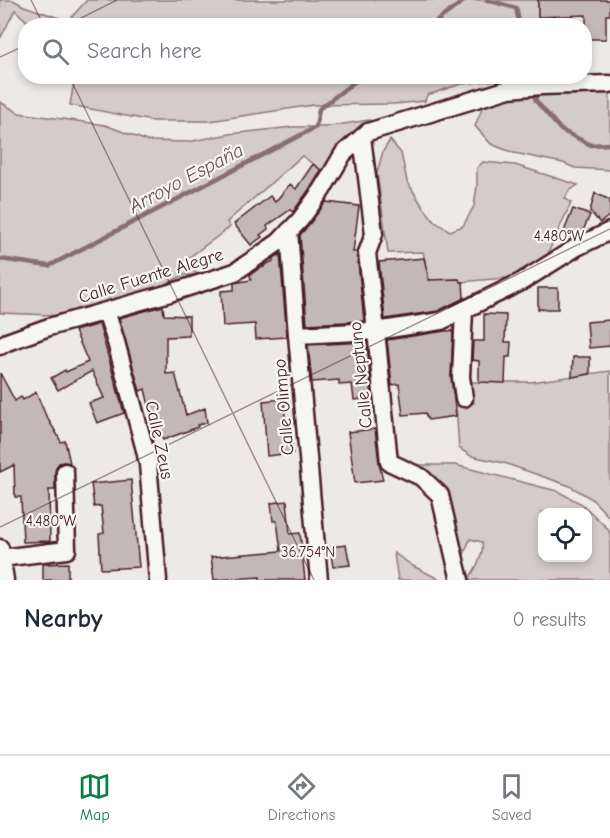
<!DOCTYPE html>
<meta charset="utf-8">
<style>
body{margin:0;font-family:"Comic Neue",sans-serif;background:#f2f2f3;color:#1f2937}
.controls{position:absolute;right:18px;bottom:18px;display:grid;overflow:hidden;border-radius:12px;box-shadow:0 3px 9px #0003}
.controls button{width:54px;height:54px;display:grid;place-items:center;padding:0;border:0;border-bottom:2px solid #e0e1e3;background:#fff;color:#1f2937;font:30px sans-serif}
.list{margin:0;padding:0;list-style:none}
h2{display:flex;justify-content:space-between;align-items:center;height:78px;margin:0;padding:0 24px;font-size:26px}
h2 small{font-size:20px;font-weight:400;color:#747a83}
.icon{flex:none;width:33px;height:33px;fill:none;stroke:currentColor;stroke-width:2;stroke-linecap:round;stroke-linejoin:round}
.map{position:relative;flex:none;width:610px;height:580px;overflow:hidden}
.search{position:absolute;background:#fff;box-shadow:0 3px 9px #0003;left:18px;right:18px;top:18px;height:66px;display:flex;align-items:center;gap:15px;box-sizing:border-box;padding:0 21px;border-radius:24px;color:#747a83;font-size:22px}
.sheet{height:174px;background:#fff}
nav{display:flex;justify-content:space-around;align-items:center;box-sizing:border-box;height:84px;border-top:2px solid #e0e1e3;background:#fff;font-size:16px;color:#747a83}
nav a{display:grid;justify-items:center;gap:3px}
nav .on{color:#0b8043}
.map>svg:first-child{display:block}
</style>
<div class="map">
<svg width="610" height="580" viewBox="0 0 610 580">
<rect width="100%" height="100%" fill="#ece9e6"/>
<filter id="ink" filterUnits="userSpaceOnUse"><feTurbulence type="fractalNoise" baseFrequency=".0167" numOctaves="2"/><feDisplacementMap in="SourceGraphic" scale="12" xChannelSelector="R" yChannelSelector="G"/><feConvolveMatrix kernelMatrix="1 2 1 2 8 2 1 2 1" color-interpolation-filters="sRGB"/></filter>
<g filter="url(#ink)">
<path fill="#d4cbca" stroke="#8f757a" stroke-width="1.5" fill-rule="evenodd" d="M0 0H13L24 6 68 21 87 0H538V26H32L15 10 0 39Z
M75 76H527V77L461 84 427 95 425 101 394 104 313 105 210 121H152L70 105Z
M610 91V170L575 168 563 163 514 153 491 144 475 126 483 106 506 98 551 93Z
M0 102 19 113 105 125 147 141 187 142 230 134 293 127H324L369 120 373 122 324 172 302 156 229 220 227 222 230 227 187 259 197 275H184L168 283 94 306V309L57 318 51 315 0 313Z
M390 140 401 153 407 181 421 204 435 222 450 231 463 226 474 206 477 186V168L483 162 515 165 578 185 569 191 565 198 571 203 548 253 555 258 507 284 505 278 460 282 459 279 429 280 423 252 388 253 377 173 383 151Z
M610 371V518L592 499 570 486 504 463 471 456 459 448 456 405 474 403 470 382H531Z
M415 465H455L557 491 582 504 607 528 610 533V580H468C475 569 485 555 482 542L470 539 461 562 456 530ZM542 512H588V558H542Z
M394 553 413 566 441 580H398Z"/>
<g fill="none" stroke-linecap="round" stroke-linejoin="round">
<path stroke="#886e73" stroke-width="4.5" d="M487 0 516 8 520 26
M430 26 465 0
M534 91 536 101 561 130 591 145 610 144
M0 259 49 266 316 127 319 109 362 76"/>
</g>
<path fill="#c4b7b7" stroke="#4a1f2b" stroke-width="1.5" d="M538 0H610V15H606V39H586V15L538 17Z
M313 164 321 170 313 184 293 212 290 210 267 226 268 229 260 235 262 237 251 245 234 224 270 196 275 202 290 184 296 189Z
M595 193 610 200V215L600 223 590 211Z
M326 202 359 206 353 252H357L364 321 307 324 300 235 308 226Z
M573 209 590 215 582 233 573 237 563 234Z
M280 254 287 337 256 339 255 324 223 326 221 291 234 290V283L251 280 250 275 260 268 264 267 263 266 273 261V259Z
M424 258 429 280 459 279 460 282H463L464 298 438 311 385 319 379 262Z
M538 288H558V309H538Z
M163 306 164 315 189 316V336L166 337V374L175 373 186 415 205 408 207 423 197 425 198 427 163 440 150 406H149L145 389 140 391 119 318Z
M484 314 506 315 505 342H511L510 357H506L505 383 479 382V361L472 360 473 341H484Z
M610 320V346L589 348 587 322Z
M99 324 124 413 97 423 89 403 104 398 92 371 58 390 51 378 65 370 66 372 88 362 75 331Z
M445 331H453L451 377 456 416 428 420 425 413 403 415 399 384 392 385 387 340Z
M367 342 372 398 354 400 352 384 339 385V380L312 382 308 345Z
M573 357H590V374L572 377Z
M0 373 15 401 21 397 23 400 36 392 46 416 57 434 61 442 65 441 70 463 64 462 59 463 56 467 55 472V490H49L50 541 23 542 21 497H15L14 465 0 472Z
M284 399 286 433 290 432 293 453 267 456 263 401Z
M375 429 379 463 383 480 355 483 348 432Z
M131 480 139 567 101 569 99 534 104 533 101 506 94 507 91 484Z
M287 501 290 534 300 533 305 580H260V577L214 580 211 557 281 551 277 521H273L271 503Z
M346 545 350 565 333 567 330 547Z
M68 563V580H43V564Z"/>
<g fill="none" stroke-linecap="round" stroke-linejoin="round">
<defs>
<path id="minor" d="M362 137 374 234 367 253 376 331 389 462 421 477 440 495 456 564 460 580
M289 231 297 335 319 580
M106 311 116 342 145 450 148 464 158 580
M297 335 376 331 441 321 521 282 577 247 610 231
M0 346 7 342 49 327 170 293 235 272 279 242 300 220 322 190 343 154 368 132 509 89 541 86 610 84
M464 398 461 377 464 310
M0 548 5 580
M1 558 67 550 65 472"/>
</defs>
<use href="#minor" stroke="#4a1f2b" stroke-width="21"/>
<use href="#minor" stroke="#f6f6f2" stroke-width="16"/>
</g>
</g>
<path fill="none" stroke="#4a1f2b" stroke-width="1.5" stroke-opacity="0.45" d="M31 0 44 26M65 26 117 0M0 57 26 45M69 76 314 580M0 527 610 229"/>
<g text-anchor="middle" dominant-baseline="central" stroke-width="4.5" stroke-linejoin="round" paint-order="stroke">
<g font-size="18" fill="#4a1f2b" stroke="#f6f6f2">
<text transform="translate(151 276) rotate(-17)">Calle Fuente Alegre</text>
<text transform="translate(361 375) rotate(-96)">Calle Neptuno</text>
<text transform="translate(284 407) rotate(-95)">Calle Olimpo</text>
<text transform="translate(159 440) rotate(78)">Calle Zeus</text>
</g>
<g font-size="20" font-style="italic" fill="#6e4d55" stroke="#f6f6f2">
<text transform="translate(186 178) rotate(-28)">Arroyo España</text>
</g>
</g>
<g font-size="15" text-anchor="middle" fill="#4a1f2b" stroke="#f6f6f2" stroke-width="4.5" stroke-linejoin="round" paint-order="stroke">
<text x="559" y="241">4.480°W</text>
<text x="51" y="526">4.480°W</text>
<text x="308" y="557">36.754°N</text>
</g>
</svg>
<div class="controls">
<button><svg class="icon" aria-label="locate" viewBox="0 0 24 24"><circle cx="12" cy="12" r="6"/><path d="M12 2v4M12 18v4M2 12h4M18 12h4"/></svg></button>
</div>
<div class="search"><svg class="icon" aria-label="search" viewBox="0 0 24 24"><circle cx="10" cy="10" r="6"/><path d="M15 15l6 6"/></svg>Search here</div>
</div>
<section class="sheet">
<h2>Nearby<small>0 results</small></h2>
<ul class="list">
</ul>
</section>
<nav>
<a class="on"><svg class="icon" aria-label="map" viewBox="0 0 24 24"><path d="M3 6l6-2 6 2 6-2v14l-6 2-6-2-6 2zM9 4v14M15 6v14"/></svg>Map</a>
<a><svg class="icon" aria-label="directions" viewBox="0 0 24 24"><path d="M12 3l9 9-9 9-9-9zM9 14v-3h6M13 9l2 2-2 2"/></svg>Directions</a>
<a><svg class="icon" aria-label="saved" viewBox="0 0 24 24"><path d="M7 4h10v16l-5-4-5 4z"/></svg>Saved</a>
</nav>
